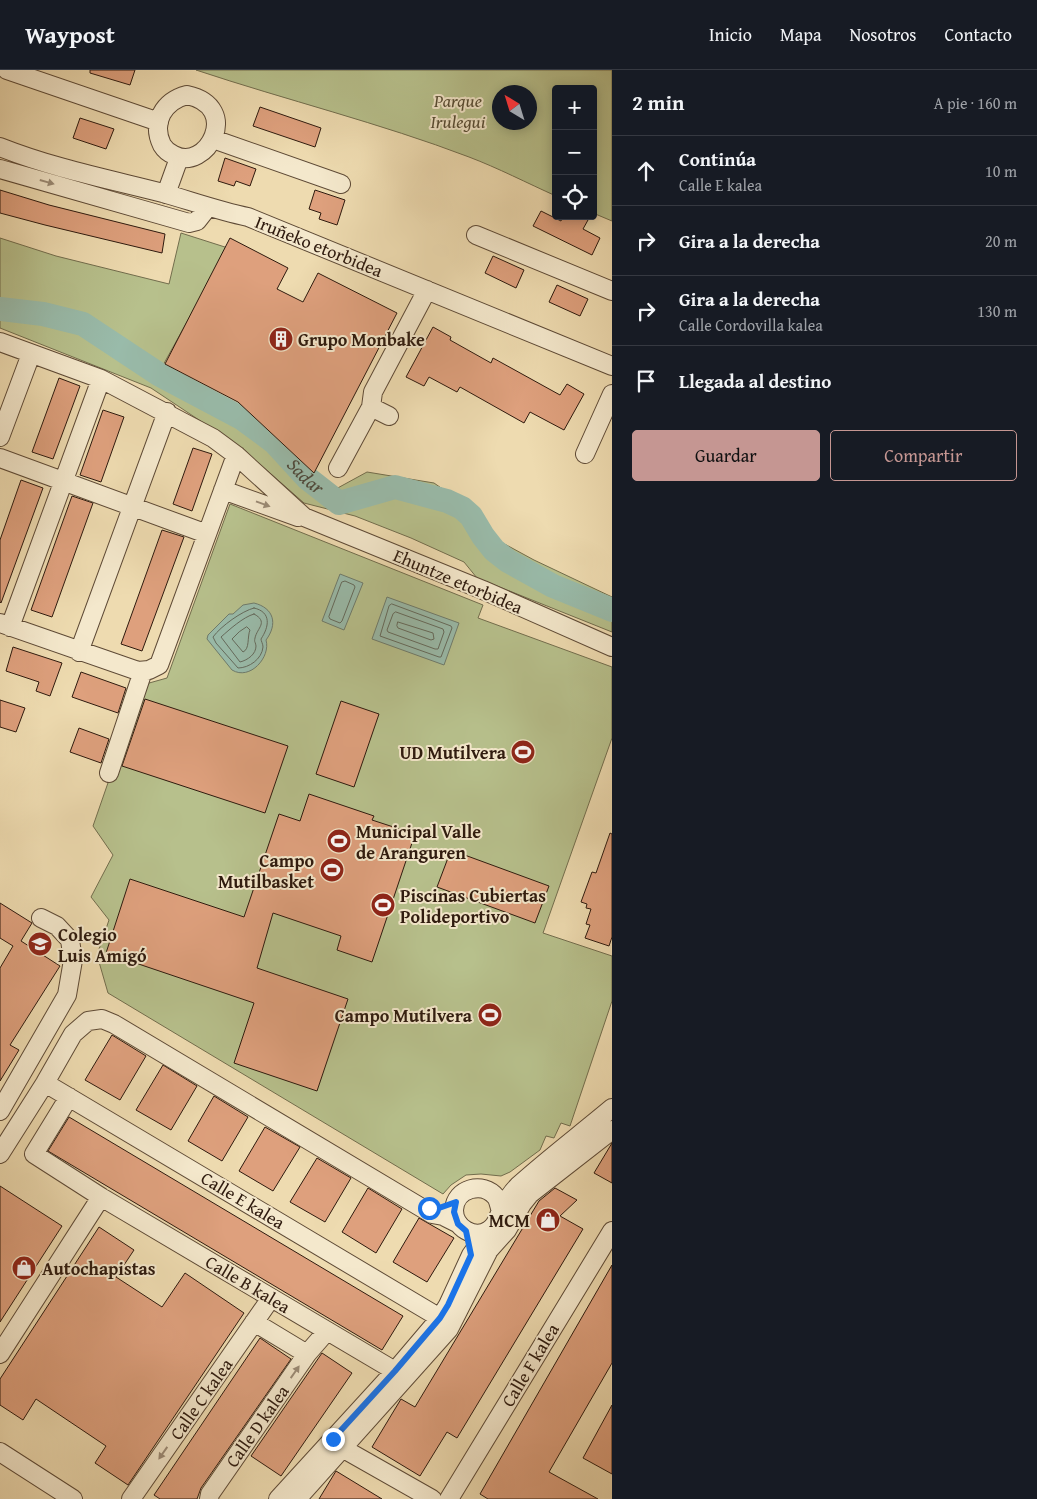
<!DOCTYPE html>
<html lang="es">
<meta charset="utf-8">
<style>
body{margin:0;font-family:"Gentium Book Plus",serif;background:#242831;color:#f1f3f6}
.controls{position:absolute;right:15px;top:15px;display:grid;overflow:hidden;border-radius:5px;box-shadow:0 2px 12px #0003}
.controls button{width:45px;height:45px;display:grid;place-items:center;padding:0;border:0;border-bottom:1px solid #363941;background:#171b24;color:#f1f3f6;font:25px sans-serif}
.compass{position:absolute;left:492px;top:15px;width:45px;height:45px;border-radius:50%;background:#171b24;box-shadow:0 2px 12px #0003;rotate:322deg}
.stop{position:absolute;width:15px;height:15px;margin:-11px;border:4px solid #1a73e8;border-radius:50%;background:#fff}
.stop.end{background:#1a73e8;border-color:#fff;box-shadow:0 1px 5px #0008}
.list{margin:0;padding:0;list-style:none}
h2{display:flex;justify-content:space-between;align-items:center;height:65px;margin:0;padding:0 20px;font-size:21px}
h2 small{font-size:16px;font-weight:400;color:#9ea1a6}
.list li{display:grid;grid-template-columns:32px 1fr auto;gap:15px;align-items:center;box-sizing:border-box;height:70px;padding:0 20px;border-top:1px solid #363941}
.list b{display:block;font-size:19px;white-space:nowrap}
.list p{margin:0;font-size:16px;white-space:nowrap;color:#9ea1a6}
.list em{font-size:16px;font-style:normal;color:#9ea1a6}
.actions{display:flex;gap:10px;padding:15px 20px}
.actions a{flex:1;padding:11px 0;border:1px solid #c59692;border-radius:5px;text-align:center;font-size:18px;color:#c59692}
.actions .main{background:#c59692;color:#111}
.icon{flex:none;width:28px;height:28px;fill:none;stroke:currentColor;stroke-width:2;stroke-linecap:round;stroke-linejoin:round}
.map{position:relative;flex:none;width:612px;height:1429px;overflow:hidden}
header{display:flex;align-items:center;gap:30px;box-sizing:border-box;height:70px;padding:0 25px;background:#171b24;border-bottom:1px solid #363941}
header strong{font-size:24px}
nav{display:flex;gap:28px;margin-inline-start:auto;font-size:18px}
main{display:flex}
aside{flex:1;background:#171b24}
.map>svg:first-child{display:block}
</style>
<header>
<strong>Waypost</strong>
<nav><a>Inicio</a><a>Mapa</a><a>Nosotros</a><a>Contacto</a></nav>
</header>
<main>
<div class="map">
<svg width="612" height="1429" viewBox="0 0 612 1429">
<rect width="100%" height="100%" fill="#eedbb0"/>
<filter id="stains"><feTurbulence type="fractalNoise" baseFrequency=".004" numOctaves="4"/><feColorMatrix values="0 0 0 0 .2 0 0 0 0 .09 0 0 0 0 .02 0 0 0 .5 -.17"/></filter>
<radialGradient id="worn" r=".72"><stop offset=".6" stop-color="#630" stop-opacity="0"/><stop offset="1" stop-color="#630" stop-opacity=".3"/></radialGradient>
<path fill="#b7c08c" stroke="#726d4d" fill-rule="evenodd" d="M196 0H612V151L593 143V19H556V126C527 113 498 98 469 87 380 53 286 30 196 0ZM530 22V52H500V22Z
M181 163 228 178 162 297 233 337 275 370 310 405 334 420 367 402 434 413 473 440 488 465 534 490 612 527V562L477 508 464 492 411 468 355 446 304 433 263 397 214 360 151 318 0 258V168L56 186 169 214Z
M230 434 483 535 478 548 612 597V668L543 863 612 886V931L570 1056 561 1053 554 1068 546 1066 540 1080 510 1102 501 1106 481 1104 466 1105 451 1115 443 1124 108 923 97 885 109 850 91 827 113 785 93 756 142 615 167 608Z"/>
<path fill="#9ba" stroke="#6e7b6c" d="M340 504 363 513 344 560 322 551Z
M387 527 459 553 444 595 372 569Z
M254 533C274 538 278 554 266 570 271 587 250 611 232 600L207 569 208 565 229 544H233L243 535Z"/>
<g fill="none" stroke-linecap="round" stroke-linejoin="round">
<path stroke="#646a5c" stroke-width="1" d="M342 512 345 511 354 515 355 517 342 551 340 553 330 549 329 547Z
M392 534 451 556 452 558 441 587H439L380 566 389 536Z
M254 538C272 542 269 557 261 569 261 571 263 574 263 577 262 589 249 598 238 598L216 573 213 567C221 556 242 541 254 538Z
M396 542 443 559 444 562 438 579H435L388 562 387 560 393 544Z
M254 544C269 552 257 558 255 568 254 573 255 570 256 576 256 584 248 590 240 592L221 567C229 560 243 547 254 544Z
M398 552 433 563 434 569 431 570 398 558 397 556Z
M247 557 250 560C247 567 250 579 243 582L232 569 239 562Z"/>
<path stroke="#9ba" stroke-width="24" id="s1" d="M0 239 43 244 83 254 160 305 243 349 274 372 307 408 339 433 395 417 447 431 462 438 471 446 483 466 494 480 508 491 553 516 612 540"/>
</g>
<path fill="#dea07d" stroke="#2e1a0e" d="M90 0H135L130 15 90 3Z
M260 37 321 58 315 77 253 56Z
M80 48 114 59 106 79 73 68Z
M225 88 256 99 250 116 236 111 234 116 218 111Z
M0 120 49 135 165 164 162 183 45 155 0 143Z
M315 120 345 130 337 155 319 149 321 143 309 139Z
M541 141 561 151 563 146H580L588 150 583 159 600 168 592 185 533 156Z
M230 168 288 198 277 219 303 232 318 203 397 243 314 403 238 332 165 294Z
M493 186 524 200 516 218 485 203Z
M557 215 588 229 580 246 549 232Z
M433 257 451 267 450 270 491 293 493 288 560 325 567 314 584 324 564 360 530 342 524 353 460 317 457 322 429 307 424 316 406 307Z
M59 308 80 316 53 389 32 382Z
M103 340 124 347 101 412 80 405Z
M193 378 212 384 192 441 173 434Z
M21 410 43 418 1 533 0 532V470Z
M72 426 93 433 52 547 31 540Z
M162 460 184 467 142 581 121 574Z
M13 577 62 593 50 626 36 621 39 612 6 601Z
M81 602 126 618 118 643 72 627Z
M145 629 288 676 265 743 122 696Z
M0 630 25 638 16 662 0 657Z
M341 631 379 644 354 717 316 704Z
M79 658 109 669 101 693 70 682Z
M309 724 374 746 372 750 415 764 372 892 337 880 341 866 273 843 257 898 348 929 317 1021 234 993 254 933 106 883 130 809 244 847 279 744 300 751Z
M610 763 612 764V867L609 876 585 868 590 855 586 854 591 839 586 838 587 834 581 832 592 802 596 803Z
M451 780 549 816 535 853 437 817Z
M0 833 32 853 21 871 60 896 10 975 19 980 0 1011V898L13 876 0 868Z
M112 965 146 986 120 1030 85 1010Z
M163 995 197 1016 171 1060 136 1040Z
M214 1026 248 1047 222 1091 188 1071Z
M69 1047 403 1246 382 1280 48 1081Z
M265 1057 300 1077 273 1121 239 1101Z
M612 1073V1113L594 1103Z
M317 1088 351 1108 325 1152 290 1132Z
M0 1116 62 1156 0 1252Z
M368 1118 402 1139 376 1183 342 1162Z
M555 1118 577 1130 560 1146 583 1159 457 1368 447 1362 420 1406 372 1377 401 1329 415 1337 539 1131Z
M419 1148 454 1168 427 1212 393 1192Z
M99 1157 134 1180 116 1207 162 1237 185 1203 244 1243 128 1415 95 1393 106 1376 36 1329 23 1350 0 1335V1309Z
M612 1195V1293L549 1402 598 1429H488L480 1424Z
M260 1268 291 1289 201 1418 197 1429H160L154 1425Z
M322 1283 352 1303 281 1406 251 1386Z
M612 1335V1404L583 1388Z
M336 1401 382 1429H319Z"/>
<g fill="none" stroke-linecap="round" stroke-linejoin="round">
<defs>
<path id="minor" d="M7 0 159 52
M187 25C243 37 206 103 174 85 169 83 165 80 162 75 151 52 164 31 187 25Z
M213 69 341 114
M0 77C53 98 108 109 163 123 191 131 219 141 248 147L612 296
M0 99 189 153 197 151 208 137
M166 124 179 88
M476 165 612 221
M0 272 101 309 213 368 236 385 304 447 483 520 612 577
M371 337 389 346
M0 367 31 284
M585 384 612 324
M0 388 207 464
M338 398 371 337 373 322 427 220
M223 420 298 447
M0 553 138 601 149 600 159 595 236 385
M10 557 101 309
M79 582 167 342
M109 703 143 601
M45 1013 440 1248
M69 1027 34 1084 101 1127 395 1301
M0 1041 67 925 73 890 70 870 57 856 41 848
M0 1084 45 1013 73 964 88 951 102 949 114 954 432 1144 443 1146 459 1154
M501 1141C499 1137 499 1131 496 1127 483 1111 455 1118 454 1140 454 1158 475 1170 489 1160 497 1155 497 1149 501 1141 505 1133 512 1122 518 1116 548 1089 581 1064 612 1038
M254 1252 307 1284
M0 1284 101 1127
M334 1371 342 1378 432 1429
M0 1382 73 1429
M131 1429 271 1228
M209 1429 210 1424 307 1284 327 1261
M278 1429 395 1301 440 1248 448 1235 471 1185 488 1161
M297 1429 449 1259 489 1180 507 1160 522 1134 530 1124 612 1060
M449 1429 612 1161"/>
</defs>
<use href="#minor" stroke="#5e4a36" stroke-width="20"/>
<use href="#minor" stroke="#f4e8cc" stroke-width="18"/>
</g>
<defs><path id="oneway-solid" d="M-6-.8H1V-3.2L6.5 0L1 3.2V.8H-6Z" transform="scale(1.25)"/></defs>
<g fill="#9b8b76">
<use href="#oneway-solid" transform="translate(47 112) rotate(16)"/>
<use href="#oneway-solid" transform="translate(263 434) rotate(20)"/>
<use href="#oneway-solid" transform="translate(295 1302) rotate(-55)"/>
<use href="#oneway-solid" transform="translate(163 1383) rotate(125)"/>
</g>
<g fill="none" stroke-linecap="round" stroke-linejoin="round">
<path stroke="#1a73e8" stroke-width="6" d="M333 1369 395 1301 440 1248 448 1235 471 1185 466 1161 458 1154 454 1142 456 1132 439 1138H429"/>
</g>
<defs>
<symbol id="building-disc" viewBox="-11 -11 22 22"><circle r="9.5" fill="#8f2418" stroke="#f4e8cc"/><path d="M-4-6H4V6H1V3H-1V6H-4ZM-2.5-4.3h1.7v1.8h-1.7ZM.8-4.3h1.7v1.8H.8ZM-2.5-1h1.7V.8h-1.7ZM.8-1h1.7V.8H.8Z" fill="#fff"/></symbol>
<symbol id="stadium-disc" viewBox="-11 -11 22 22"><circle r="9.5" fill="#8f2418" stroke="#f4e8cc"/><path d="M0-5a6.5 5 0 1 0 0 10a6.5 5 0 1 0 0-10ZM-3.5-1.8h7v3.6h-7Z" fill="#fff"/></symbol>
<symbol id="school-disc" viewBox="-11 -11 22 22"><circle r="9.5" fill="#8f2418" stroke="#f4e8cc"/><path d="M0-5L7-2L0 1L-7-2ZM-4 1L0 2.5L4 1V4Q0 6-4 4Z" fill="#fff"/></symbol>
<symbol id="shop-disc" viewBox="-11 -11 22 22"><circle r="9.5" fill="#8f2418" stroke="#f4e8cc"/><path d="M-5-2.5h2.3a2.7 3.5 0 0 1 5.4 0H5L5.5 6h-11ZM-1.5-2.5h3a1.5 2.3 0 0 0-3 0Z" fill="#fff"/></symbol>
</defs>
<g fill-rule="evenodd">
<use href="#building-disc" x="267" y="255" width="28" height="28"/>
<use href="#stadium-disc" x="509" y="668" width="28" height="28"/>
<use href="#stadium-disc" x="325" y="757" width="28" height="28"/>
<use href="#stadium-disc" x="318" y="786" width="28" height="28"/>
<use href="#stadium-disc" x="369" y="821" width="28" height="28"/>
<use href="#school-disc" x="26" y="860" width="28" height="28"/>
<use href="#stadium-disc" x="476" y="931" width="28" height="28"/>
<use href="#shop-disc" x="534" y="1136" width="28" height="28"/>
<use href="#shop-disc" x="10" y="1184" width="28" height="28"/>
</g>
<g text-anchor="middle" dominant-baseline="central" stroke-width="4" stroke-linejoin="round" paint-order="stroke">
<g font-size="18" font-style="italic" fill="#574c34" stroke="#f4e8cc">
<text x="458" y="30">Parque<tspan x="458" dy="21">Irulegui</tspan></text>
</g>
<g font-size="18" fill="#2e1a0e" stroke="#f4e8cc">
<text transform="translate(319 176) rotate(22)">Iruñeko etorbidea</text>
<text transform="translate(458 511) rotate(23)">Ehuntze etorbidea</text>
<text transform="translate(243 1130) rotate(31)">Calle E kalea</text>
<text transform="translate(248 1214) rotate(31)">Calle B kalea</text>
<text transform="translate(530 1295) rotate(-59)">Calle F kalea</text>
<text transform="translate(201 1329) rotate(-55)">Calle C kalea</text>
<text transform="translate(257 1356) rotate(-55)">Calle D kalea</text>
</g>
<g font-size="18" font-weight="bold" fill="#2e1a0e" stroke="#f4e8cc" text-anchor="start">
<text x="298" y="269">Grupo Monbake</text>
<text x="506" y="682" text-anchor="end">UD Mutilvera</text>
<text x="356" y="761">Municipal Valle<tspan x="356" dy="21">de Aranguren</tspan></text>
<text x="314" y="790" text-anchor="end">Campo<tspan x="314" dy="21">Mutilbasket</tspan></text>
<text x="400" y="825">Piscinas Cubiertas<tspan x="400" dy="21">Polideportivo</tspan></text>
<text x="58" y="864">Colegio<tspan x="58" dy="21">Luis Amigó</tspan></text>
<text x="472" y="945" text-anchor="end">Campo Mutilvera</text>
<text x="530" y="1150" text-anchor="end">MCM</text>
<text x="42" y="1198">Autochapistas</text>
</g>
<g font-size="19" font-style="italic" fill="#4e4a3d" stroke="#f4e8cc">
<text stroke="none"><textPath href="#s1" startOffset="356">Sadar</textPath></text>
</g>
</g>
<rect width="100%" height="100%" filter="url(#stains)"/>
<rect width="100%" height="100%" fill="url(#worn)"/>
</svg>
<div class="controls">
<button>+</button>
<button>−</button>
<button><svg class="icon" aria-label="locate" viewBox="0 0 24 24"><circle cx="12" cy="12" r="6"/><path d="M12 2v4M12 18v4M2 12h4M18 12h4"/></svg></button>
</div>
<svg class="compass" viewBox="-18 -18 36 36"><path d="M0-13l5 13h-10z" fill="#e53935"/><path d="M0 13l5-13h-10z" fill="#9ea1a6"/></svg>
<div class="stop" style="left:429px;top:1138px"></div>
<div class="stop end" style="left:333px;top:1369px"></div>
</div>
<aside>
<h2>2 min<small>A pie · 160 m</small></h2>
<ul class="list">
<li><svg class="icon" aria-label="ahead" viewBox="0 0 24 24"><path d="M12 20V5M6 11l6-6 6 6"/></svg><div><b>Continúa</b><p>Calle E kalea</p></div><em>10 m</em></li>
<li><svg class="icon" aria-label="right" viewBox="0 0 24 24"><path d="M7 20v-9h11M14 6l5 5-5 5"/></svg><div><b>Gira a la derecha</b></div><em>20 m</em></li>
<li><svg class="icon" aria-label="right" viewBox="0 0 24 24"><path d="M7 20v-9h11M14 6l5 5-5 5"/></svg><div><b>Gira a la derecha</b><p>Calle Cordovilla kalea</p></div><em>130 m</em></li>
<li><svg class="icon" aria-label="arrive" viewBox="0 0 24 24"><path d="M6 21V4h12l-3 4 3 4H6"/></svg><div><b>Llegada al destino</b></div></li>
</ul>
<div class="actions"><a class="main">Guardar</a><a>Compartir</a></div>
</aside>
</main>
